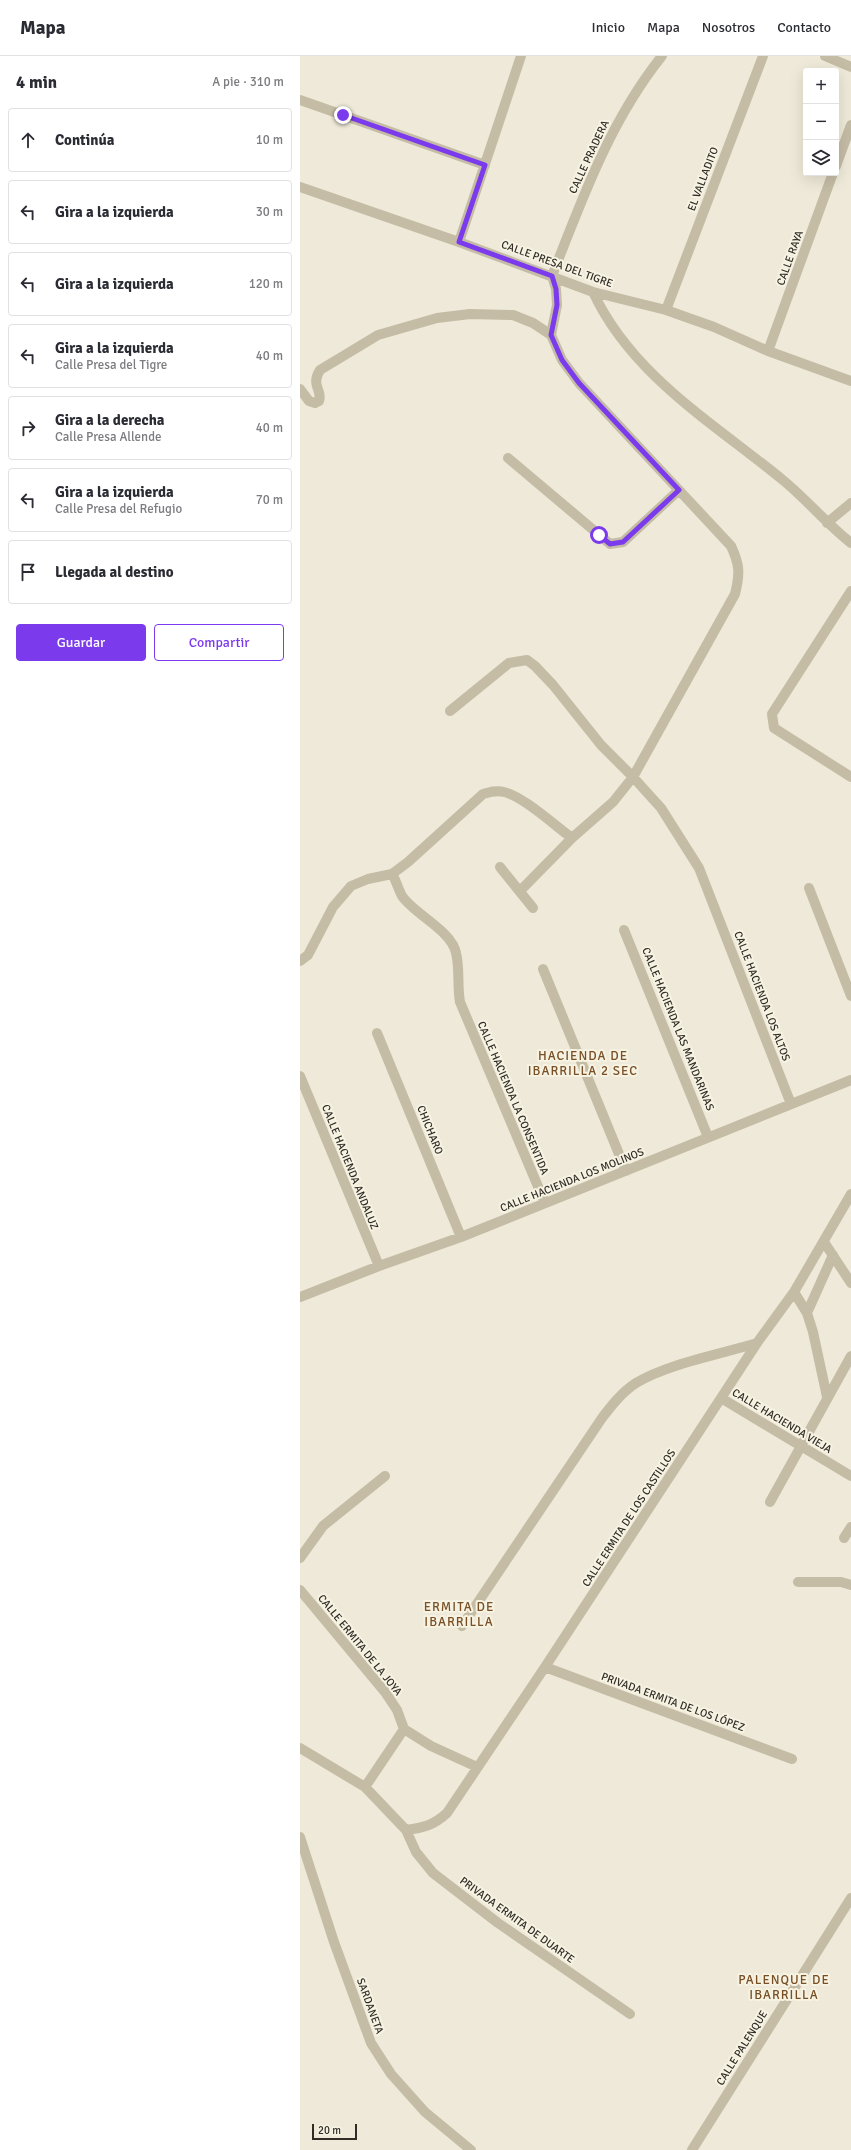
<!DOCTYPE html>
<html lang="es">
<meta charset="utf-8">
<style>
body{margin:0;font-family:Signika,sans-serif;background:#f7f7f7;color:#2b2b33}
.controls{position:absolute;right:12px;top:12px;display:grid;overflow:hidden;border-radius:4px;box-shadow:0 4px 16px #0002}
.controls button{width:36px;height:36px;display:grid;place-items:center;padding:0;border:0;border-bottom:1px solid #e1e1e2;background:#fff;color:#2b2b33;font:20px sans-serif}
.scale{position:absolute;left:12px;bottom:10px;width:45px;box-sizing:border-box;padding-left:4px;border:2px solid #312c26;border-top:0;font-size:11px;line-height:14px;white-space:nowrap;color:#312c26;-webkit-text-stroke:3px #f7f3e3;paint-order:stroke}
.stop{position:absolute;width:12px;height:12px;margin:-9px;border:3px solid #7c3aed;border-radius:50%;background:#fff}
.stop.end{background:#7c3aed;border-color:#fff;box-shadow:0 1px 4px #0008}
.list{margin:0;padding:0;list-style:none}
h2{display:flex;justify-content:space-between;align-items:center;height:52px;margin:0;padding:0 16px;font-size:17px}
h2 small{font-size:13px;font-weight:400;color:#7c7c81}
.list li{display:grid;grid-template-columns:26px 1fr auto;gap:12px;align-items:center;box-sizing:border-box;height:64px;margin:0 8px 8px;padding:0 8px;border:1px solid #e1e1e2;border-radius:4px}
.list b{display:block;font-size:15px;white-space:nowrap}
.list p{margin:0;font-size:13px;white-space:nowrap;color:#7c7c81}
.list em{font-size:13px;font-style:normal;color:#7c7c81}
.actions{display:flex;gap:8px;padding:12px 16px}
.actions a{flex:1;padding:9px 0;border:1px solid #7c3aed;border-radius:4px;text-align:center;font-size:14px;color:#7c3aed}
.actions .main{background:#7c3aed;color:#fff}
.icon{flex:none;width:22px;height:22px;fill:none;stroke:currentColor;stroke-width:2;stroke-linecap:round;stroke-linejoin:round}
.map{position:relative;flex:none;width:551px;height:2094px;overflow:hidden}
header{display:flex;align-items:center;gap:24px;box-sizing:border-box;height:56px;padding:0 20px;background:#fff;border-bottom:1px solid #e1e1e2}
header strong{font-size:19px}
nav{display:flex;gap:22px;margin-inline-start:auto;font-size:14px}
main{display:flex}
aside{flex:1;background:#fff}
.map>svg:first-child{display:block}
</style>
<header>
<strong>Mapa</strong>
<nav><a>Inicio</a><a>Mapa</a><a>Nosotros</a><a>Contacto</a></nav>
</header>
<main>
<aside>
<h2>4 min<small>A pie · 310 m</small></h2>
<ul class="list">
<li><svg class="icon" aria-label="ahead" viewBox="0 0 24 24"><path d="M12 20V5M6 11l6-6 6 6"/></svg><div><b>Continúa</b></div><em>10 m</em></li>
<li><svg class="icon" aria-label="left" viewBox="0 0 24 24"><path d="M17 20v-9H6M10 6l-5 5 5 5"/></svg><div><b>Gira a la izquierda</b></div><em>30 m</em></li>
<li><svg class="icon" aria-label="left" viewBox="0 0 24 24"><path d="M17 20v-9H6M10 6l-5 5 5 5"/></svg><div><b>Gira a la izquierda</b></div><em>120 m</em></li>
<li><svg class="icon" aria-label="left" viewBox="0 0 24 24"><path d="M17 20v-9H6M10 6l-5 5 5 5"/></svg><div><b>Gira a la izquierda</b><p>Calle Presa del Tigre</p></div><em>40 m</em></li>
<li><svg class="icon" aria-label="right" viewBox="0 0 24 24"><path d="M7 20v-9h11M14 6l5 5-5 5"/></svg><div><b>Gira a la derecha</b><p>Calle Presa Allende</p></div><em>40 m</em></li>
<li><svg class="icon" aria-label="left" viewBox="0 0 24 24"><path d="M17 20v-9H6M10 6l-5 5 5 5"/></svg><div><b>Gira a la izquierda</b><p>Calle Presa del Refugio</p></div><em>70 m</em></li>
<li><svg class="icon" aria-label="arrive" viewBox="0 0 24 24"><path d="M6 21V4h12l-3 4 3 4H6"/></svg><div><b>Llegada al destino</b></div></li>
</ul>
<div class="actions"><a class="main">Guardar</a><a>Compartir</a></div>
</aside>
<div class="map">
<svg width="551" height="2094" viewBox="0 0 551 2094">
<rect width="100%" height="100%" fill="#eee9d8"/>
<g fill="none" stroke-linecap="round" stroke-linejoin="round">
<path stroke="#c5bca5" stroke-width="10" d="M525 0 551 11
M0 44 185 109
M536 110 551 69
M0 131 159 186 293 236 366 254 414 271 468 295 551 325
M159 186 221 0
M293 236C332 320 415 368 484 425 507 444 527 468 551 487
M366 254 463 0
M468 295 533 117
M0 333 9 345 15 347 19 345C23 334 10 330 20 314L78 279 137 262 170 258 213 259 233 267 251 279
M208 402 310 488 323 486 379 434
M527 467 551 447
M551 535 472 658 474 672 551 721
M150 655 209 607 227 604 235 610 253 629 301 689 333 721 361 752 399 812 491 1048
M200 811 233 852
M509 832 551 940
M220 835 272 782 313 746 333 721 435 538C440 518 440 509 431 490L279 327 262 304 251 279 257 249 256 233 252 220C282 143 310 65 362 0
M324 874 408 1081
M0 905 8 899 33 851 51 830 68 823 92 818
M243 913 326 1115
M77 977 161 1181
M0 1020 79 1210
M245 1147 160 946C157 930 160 913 156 897 152 875 114 858 102 840 99 835 96 824 92 818L108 806 183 738C190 736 197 734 204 736 224 741 254 769 272 782
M524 1186 551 1227
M494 1236 507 1257 513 1276 527 1341
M0 1241 79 1210 161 1181 551 1024
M507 1257 533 1199
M421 1342 551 1420
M470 1446 551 1300
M544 1482 551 1471
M0 1502 23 1470 85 1420
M498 1526H541L551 1529
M0 1534 85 1636 97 1654 104 1673 131 1690 177 1711
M162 1570 302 1362C312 1349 322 1336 336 1327 367 1308 421 1298 457 1287
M245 1611 492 1703
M0 1692 65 1731 106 1774 116 1796 133 1817 198 1867 330 1958
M65 1731 104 1673
M106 1774C123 1772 134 1769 147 1757L245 1611 457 1287 494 1236 551 1138
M0 1781 34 1886 71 1987 91 2018 125 2056 171 2094
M392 2094 551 1842"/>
</g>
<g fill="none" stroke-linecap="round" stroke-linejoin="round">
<path stroke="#7c3aed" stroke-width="5" d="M43 59 185 109 159 186 252 220 256 233 257 249 251 279 262 304 279 327 379 434 323 486 310 488 299 479"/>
</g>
<g text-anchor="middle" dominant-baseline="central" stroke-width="4" stroke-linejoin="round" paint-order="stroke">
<g font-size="11" fill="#312c26" stroke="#f7f3e3">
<text transform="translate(289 101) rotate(-65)">CALLE PRADERA</text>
<text transform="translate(403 123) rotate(-69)">EL VALLADITO</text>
<text transform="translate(490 202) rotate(-70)">CALLE RAYA</text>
<text transform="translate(257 208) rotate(20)">CALLE PRESA DEL TIGRE</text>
<text transform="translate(462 940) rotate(69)">CALLE HACIENDA LOS ALTOS</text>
<text transform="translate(378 973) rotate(68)">CALLE HACIENDA LAS MANDARINAS</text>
<text transform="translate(213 1042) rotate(67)">CALLE HACIENDA LA CONSENTIDA</text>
<text transform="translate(130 1074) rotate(68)">CHICHARO</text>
<text transform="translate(50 1111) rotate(68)">CALLE HACIENDA ANDALUZ</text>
<text transform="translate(272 1124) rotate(-22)">CALLE HACIENDA LOS MOLINOS</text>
<text transform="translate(482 1365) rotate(31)">CALLE HACIENDA VIEJA</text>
<text transform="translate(329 1462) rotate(-57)">CALLE ERMITA DE LOS CASTILLOS</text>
<text transform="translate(60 1589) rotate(51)">CALLE ERMITA DE LA JOYA</text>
<text transform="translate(373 1646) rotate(20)">PRIVADA ERMITA DE LOS LÓPEZ</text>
<text transform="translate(217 1864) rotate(36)">PRIVADA ERMITA DE DUARTE</text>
<text transform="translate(70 1950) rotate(70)">SARDANETA</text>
<text transform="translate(442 1992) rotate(-58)">CALLE PALENQUE</text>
</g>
<g font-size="13" letter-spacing="1" fill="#794f26" stroke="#f7f3e3">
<text x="283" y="1000">HACIENDA DE<tspan x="283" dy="15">IBARRILLA 2 SEC</tspan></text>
<text x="159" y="1551">ERMITA DE<tspan x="159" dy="15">IBARRILLA</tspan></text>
<text x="484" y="1924">PALENQUE DE<tspan x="484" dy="15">IBARRILLA</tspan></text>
</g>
</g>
</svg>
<div class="controls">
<button>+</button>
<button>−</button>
<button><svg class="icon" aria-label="layers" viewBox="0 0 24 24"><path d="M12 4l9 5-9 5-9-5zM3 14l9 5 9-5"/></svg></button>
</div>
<div class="scale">20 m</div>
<div class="stop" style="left:299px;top:479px"></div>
<div class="stop end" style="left:43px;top:59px"></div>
</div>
</main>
